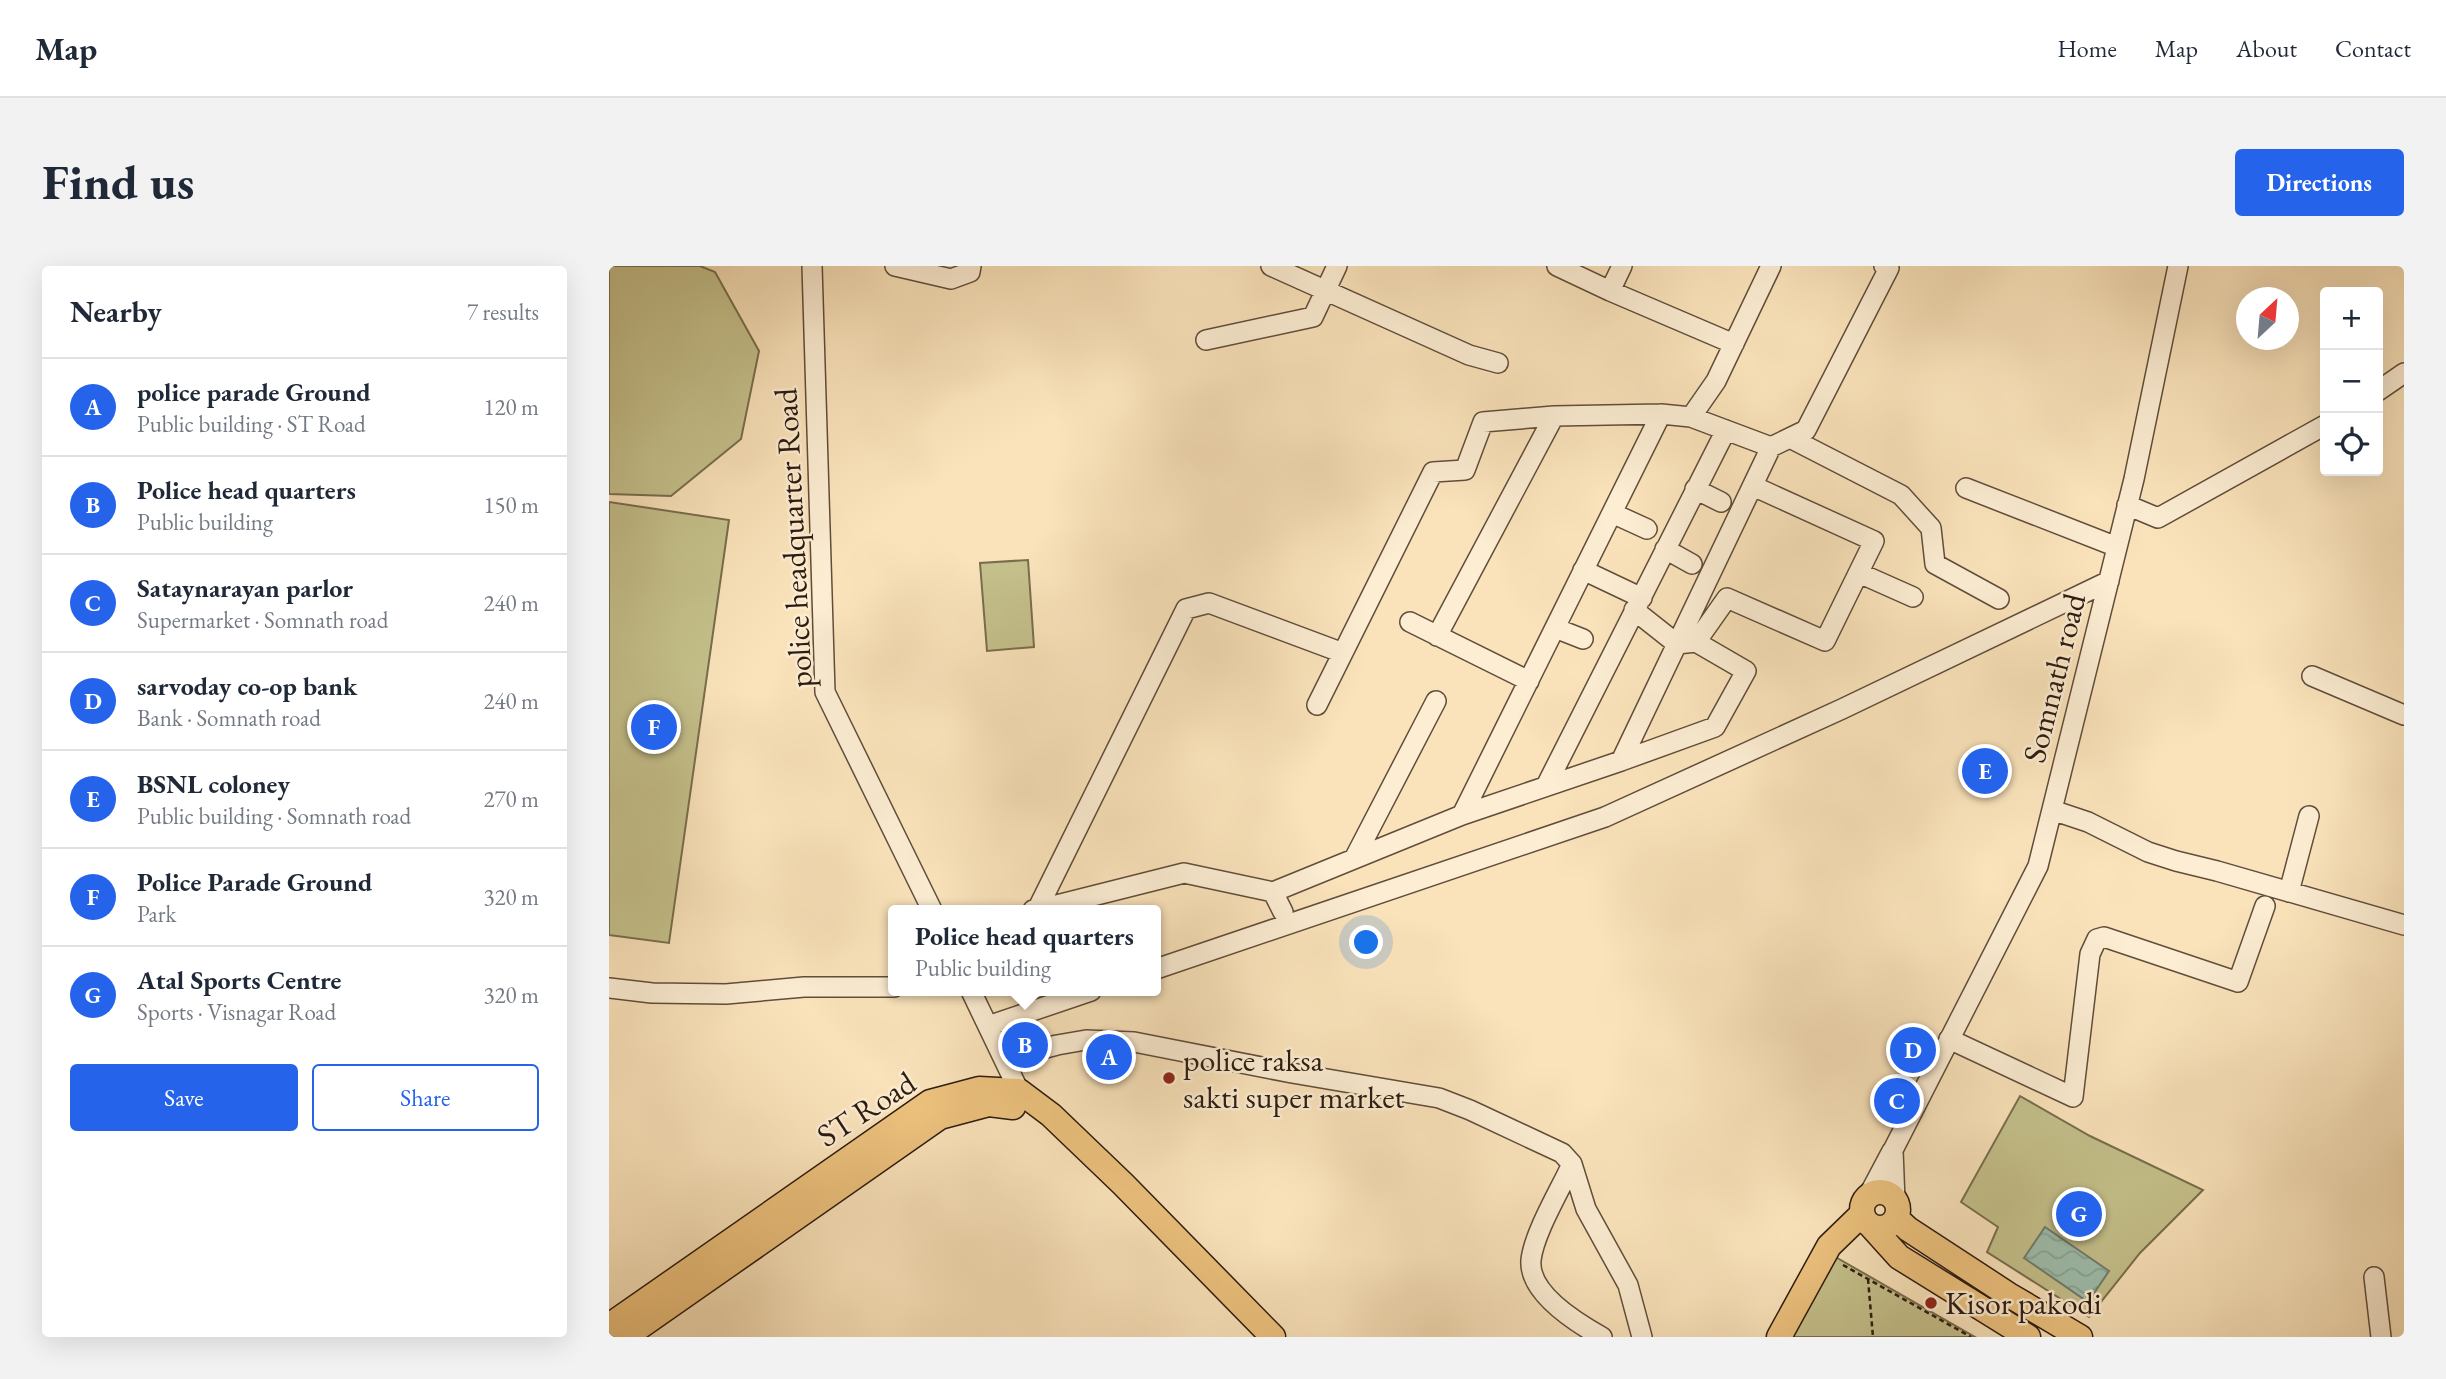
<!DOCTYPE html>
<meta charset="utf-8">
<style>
body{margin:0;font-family:"EB Garamond",serif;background:#f2f2f3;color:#1f2937}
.controls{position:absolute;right:21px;top:21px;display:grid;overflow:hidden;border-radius:7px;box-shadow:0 7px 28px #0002}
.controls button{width:63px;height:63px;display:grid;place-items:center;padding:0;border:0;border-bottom:2px solid #e0e1e3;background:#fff;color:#1f2937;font:35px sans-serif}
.compass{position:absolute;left:1627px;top:21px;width:63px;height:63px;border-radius:50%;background:#fff;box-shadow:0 7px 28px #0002;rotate:26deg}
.you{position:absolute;left:758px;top:677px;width:24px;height:24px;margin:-18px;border:5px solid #fff;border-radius:50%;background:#1a73e8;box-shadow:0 0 0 10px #1a73e833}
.badge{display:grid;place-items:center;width:46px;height:46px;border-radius:50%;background:#2563eb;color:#fff;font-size:23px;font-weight:700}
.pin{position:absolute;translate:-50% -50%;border:4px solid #fff;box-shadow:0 2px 7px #0006}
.popup{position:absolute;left:279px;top:639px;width:273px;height:91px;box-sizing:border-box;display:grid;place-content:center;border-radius:7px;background:#fff;filter:drop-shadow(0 2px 5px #0005);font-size:23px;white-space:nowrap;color:#747a83}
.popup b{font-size:26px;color:#1f2937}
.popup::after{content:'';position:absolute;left:50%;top:100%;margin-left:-14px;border:14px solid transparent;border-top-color:#fff}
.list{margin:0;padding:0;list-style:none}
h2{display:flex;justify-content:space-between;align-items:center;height:91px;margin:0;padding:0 28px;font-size:30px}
h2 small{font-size:23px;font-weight:400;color:#747a83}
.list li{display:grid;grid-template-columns:46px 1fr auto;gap:21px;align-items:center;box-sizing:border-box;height:98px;padding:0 28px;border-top:2px solid #e0e1e3}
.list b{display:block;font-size:26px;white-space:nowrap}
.list p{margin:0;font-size:23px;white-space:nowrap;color:#747a83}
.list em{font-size:23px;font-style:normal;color:#747a83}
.actions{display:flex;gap:14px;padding:21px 28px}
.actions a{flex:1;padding:16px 0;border:2px solid #2563eb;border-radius:7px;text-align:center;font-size:24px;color:#2563eb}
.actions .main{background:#2563eb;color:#fff}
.icon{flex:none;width:38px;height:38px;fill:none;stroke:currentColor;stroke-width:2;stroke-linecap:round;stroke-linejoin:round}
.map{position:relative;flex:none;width:1795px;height:1071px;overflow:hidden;border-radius:7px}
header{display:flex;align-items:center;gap:42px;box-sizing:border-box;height:98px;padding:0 35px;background:#fff;border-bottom:2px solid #e0e1e3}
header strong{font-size:33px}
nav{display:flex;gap:38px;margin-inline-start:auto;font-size:24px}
.intro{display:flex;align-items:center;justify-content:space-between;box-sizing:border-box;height:168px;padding:0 42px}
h1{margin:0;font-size:49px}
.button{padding:18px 32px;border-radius:7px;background:#2563eb;color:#fff;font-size:24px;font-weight:700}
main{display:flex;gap:42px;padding:0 42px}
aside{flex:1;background:#fff;border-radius:7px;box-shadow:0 7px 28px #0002}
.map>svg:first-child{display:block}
</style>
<header>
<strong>Map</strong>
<nav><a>Home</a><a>Map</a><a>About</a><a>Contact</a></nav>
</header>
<div class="intro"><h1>Find us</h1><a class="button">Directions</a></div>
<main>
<aside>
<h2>Nearby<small>7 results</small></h2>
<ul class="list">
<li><span class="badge">A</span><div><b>police parade Ground</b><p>Public building · ST Road</p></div><em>120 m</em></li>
<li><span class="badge">B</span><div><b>Police head quarters</b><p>Public building</p></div><em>150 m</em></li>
<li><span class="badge">C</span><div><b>Sataynarayan parlor</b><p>Supermarket · Somnath road</p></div><em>240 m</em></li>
<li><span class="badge">D</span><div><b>sarvoday co-op bank</b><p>Bank · Somnath road</p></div><em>240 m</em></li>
<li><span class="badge">E</span><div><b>BSNL coloney</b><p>Public building · Somnath road</p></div><em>270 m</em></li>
<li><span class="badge">F</span><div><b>Police Parade Ground</b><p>Park</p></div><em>320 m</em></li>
<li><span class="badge">G</span><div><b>Atal Sports Centre</b><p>Sports · Visnagar Road</p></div><em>320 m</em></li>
</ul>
<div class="actions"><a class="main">Save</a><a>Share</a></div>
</aside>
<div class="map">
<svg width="1795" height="1071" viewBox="0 0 1795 1071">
<defs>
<pattern id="water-waves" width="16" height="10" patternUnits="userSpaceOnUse" patternTransform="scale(1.75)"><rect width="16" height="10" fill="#9ebead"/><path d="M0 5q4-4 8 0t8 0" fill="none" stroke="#88a394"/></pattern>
</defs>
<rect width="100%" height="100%" fill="#fae3bb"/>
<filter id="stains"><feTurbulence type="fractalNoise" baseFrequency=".00286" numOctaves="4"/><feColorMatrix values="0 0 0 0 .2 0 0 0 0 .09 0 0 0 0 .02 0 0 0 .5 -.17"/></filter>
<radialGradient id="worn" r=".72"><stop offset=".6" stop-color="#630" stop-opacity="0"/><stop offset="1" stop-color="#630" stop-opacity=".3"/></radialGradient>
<path fill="#c5c18c" stroke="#786e4e" stroke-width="2" d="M0 0H91L106 6 150 85 132 173 62 230 0 228Z
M0 236 120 254 60 677 0 669Z
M419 294 425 381 378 385 371 297Z
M1411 830 1481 870 1594 924 1531 987 1480 1051 1378 986 1389 961 1352 936Z
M1223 989 1366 1071H1181Z"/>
<path fill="url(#water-waves)" stroke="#707d6e" stroke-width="2" d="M1436 961 1500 1005 1479 1036 1415 992Z"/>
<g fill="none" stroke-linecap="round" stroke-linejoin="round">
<defs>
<path id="minor" d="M203 0 216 426 323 644
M286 0 342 13 361 6 362 0
M662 0 860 89 889 97
M948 0 1001 25
M1013 0 1001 25 1125 78
M597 74 704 51 728 0
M1769 125 1795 107
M1082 151 1162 181
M1181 172 1292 229 1322 262 1326 298 1390 333
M1357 222 1508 281
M1086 223 1112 236
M1518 239 1549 252 1716 159
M1003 247 1038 263
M1056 283 1083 298
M974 304 1033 332
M1250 307 1304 331
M1025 344 1068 378 1087 376 1118 332 1216 375 1265 275 1144 220
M801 356 920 415
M946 362 974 373
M828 370 945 150 1052 148
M1703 410 1795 449
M708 439 824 206 856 204 874 156 945 150
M1012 495 1106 461 1137 405 1087 376
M937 520 1117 164
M1443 544 1479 556 1539 586 1567 595 1608 605 1795 659
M853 549 1012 495 1162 181 1197 164 1280 2 1275 0
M745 593 827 435
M664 626 853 549 1052 148 1082 151 1107 115 1162 0
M1680 626 1700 550
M424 644H428L577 343 600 337 734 387
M428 644 575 607 664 626 674 646
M547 703 996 551 1233 443 1500 315
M0 722 43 727 117 728 195 721H285
M362 725 410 825 409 837
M379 760 482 725
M1340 773 1464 831 1481 688 1488 673 1495 671 1629 716 1656 640
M395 793 448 779 477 774 525 776 683 807 830 832 861 844 953 887 963 898 977 943 1019 1019 1033 1071
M963 898C951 924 925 967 922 994 919 1027 968 1057 993 1071
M1257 934 1283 885
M1286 935 1284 884 1429 600 1525 213 1569 0
M1765 1011 1772 1071"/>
<path id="major" d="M1253 944a18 18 0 1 1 36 0a18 18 0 1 1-36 0Z
M1287 952 1299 963 1400 1029 1471 1071
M1262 960 1290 991 1419 1071
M0 1060 321 836 370 823 410 825 442 849 514 918 664 1071
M16 1071 331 851 380 838 404 841
M1170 1071 1220 980 1253 948"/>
</defs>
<use href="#minor" stroke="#604d3b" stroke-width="22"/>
<use href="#major" stroke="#2c1b10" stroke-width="27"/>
<path stroke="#2c1b10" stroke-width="2.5" stroke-dasharray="5 3.5" stroke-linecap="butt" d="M1234 999 1362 1071
M1259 1013 1264 1071"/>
<use href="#minor" stroke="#fcedd3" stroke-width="19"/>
<use href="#major" stroke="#edc27e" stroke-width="24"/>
</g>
<g fill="#8f2418" stroke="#fcedd3" stroke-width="2.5">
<circle cx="560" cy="812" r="7"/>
<circle cx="1322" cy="1037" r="7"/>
</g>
<g text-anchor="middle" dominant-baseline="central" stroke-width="5" stroke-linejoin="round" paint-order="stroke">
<g font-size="32" fill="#2c1b10" stroke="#fcedd3">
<text transform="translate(184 272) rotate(-93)">police headquarter Road</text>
<text transform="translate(1445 412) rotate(-76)">Somnath road</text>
<text transform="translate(257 843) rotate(-33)">ST Road</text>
</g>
<g font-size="32" fill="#2c1b10" stroke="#fcedd3" text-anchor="start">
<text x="574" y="794">police raksa<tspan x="574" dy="37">sakti super market</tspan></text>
<text x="1336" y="1037">Kisor pakodi</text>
</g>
</g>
<rect width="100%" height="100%" filter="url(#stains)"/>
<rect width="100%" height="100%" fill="url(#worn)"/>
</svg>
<div class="controls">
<button>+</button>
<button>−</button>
<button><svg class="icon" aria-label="locate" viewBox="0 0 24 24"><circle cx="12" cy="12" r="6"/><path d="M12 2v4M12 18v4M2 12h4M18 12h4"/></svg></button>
</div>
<svg class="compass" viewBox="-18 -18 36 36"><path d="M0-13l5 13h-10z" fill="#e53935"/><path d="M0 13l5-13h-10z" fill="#747a83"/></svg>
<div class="you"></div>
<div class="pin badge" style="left:500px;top:791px">A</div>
<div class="pin badge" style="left:416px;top:779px">B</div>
<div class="popup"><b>Police head quarters</b>Public building</div>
<div class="pin badge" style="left:1288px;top:835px">C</div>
<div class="pin badge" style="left:1304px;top:784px">D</div>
<div class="pin badge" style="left:1376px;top:505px">E</div>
<div class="pin badge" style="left:45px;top:461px">F</div>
<div class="pin badge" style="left:1470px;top:948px">G</div>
</div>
</main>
